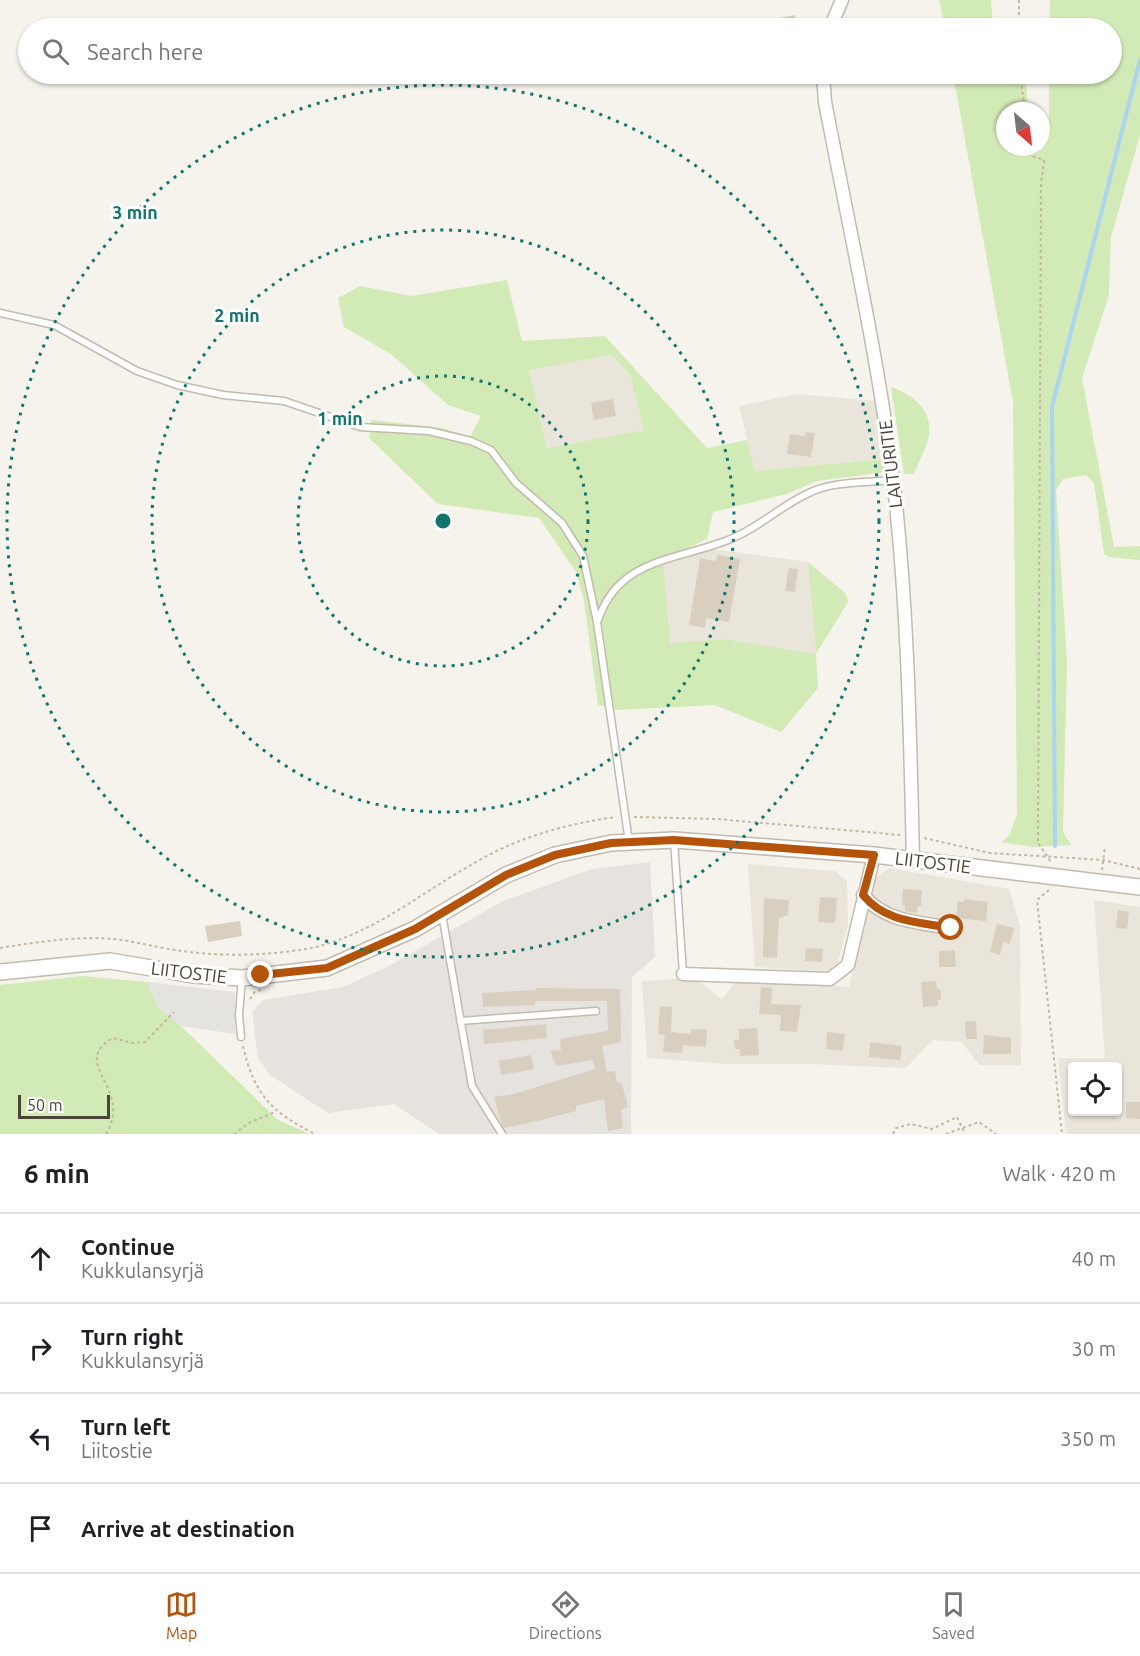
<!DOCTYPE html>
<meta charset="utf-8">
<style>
body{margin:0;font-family:Ubuntu,sans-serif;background:#f2f2f2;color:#202124}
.controls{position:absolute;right:18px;bottom:18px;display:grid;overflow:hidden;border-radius:6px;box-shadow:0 2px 4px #0004}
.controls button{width:54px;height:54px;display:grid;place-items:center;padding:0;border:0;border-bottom:2px solid #e0e0e0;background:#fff;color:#202124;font:30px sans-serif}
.compass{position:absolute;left:996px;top:102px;width:54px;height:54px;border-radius:50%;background:#fff;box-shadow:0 2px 4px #0004;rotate:152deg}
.scale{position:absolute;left:18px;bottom:15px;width:92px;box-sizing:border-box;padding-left:6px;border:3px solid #4b4439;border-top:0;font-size:16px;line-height:21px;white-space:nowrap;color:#4b4439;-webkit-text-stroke:4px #fff;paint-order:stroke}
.stop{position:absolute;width:18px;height:18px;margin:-14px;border:4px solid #b45309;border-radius:50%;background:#fff}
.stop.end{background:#b45309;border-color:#fff;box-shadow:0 2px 6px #0008}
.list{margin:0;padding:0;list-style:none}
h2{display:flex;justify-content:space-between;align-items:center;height:78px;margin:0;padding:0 24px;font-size:26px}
h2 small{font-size:20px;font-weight:400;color:#757577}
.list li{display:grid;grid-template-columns:39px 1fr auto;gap:18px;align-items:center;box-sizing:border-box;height:90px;padding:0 24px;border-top:2px solid #e0e0e0}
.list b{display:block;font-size:22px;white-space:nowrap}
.list p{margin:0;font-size:20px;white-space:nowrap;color:#757577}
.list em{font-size:20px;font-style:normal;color:#757577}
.icon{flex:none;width:33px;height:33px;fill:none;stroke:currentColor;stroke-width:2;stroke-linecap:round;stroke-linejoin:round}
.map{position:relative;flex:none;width:1140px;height:1134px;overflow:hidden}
.search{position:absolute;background:#fff;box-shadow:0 2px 4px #0004;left:18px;right:18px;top:18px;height:66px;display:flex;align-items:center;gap:15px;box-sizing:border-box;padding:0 21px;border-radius:33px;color:#757577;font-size:22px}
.sheet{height:438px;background:#fff}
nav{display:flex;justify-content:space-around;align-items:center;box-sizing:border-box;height:84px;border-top:2px solid #e0e0e0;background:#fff;font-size:16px;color:#757577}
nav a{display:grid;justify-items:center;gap:3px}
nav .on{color:#b45309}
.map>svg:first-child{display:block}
</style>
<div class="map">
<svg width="1140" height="1134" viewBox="0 0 1140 1134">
<rect width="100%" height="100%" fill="#f6f3ec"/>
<path fill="#eae5da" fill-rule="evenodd" d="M611 355 630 375 644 430 547 448 529 370Z
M798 394 878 401 886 459 755 471 739 406Z
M713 549 808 562 816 654 724 639 670 643 663 564Z
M748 864 835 871 847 881 848 926 838 962 830 969 820 971 755 967Z
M890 868 1009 889 1020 926 1021 1065H979L962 1042 933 1040 906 1068 811 1064H727L647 1058 642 981 694 978 722 999 737 980 849 987 874 878Z
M1094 900 1140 907V1134H1066L1058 1058H1105ZM1072 1066H1118V1112H1072Z"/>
<path fill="#e6e2dd" d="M650 862 655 957 632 977 631 1134H439L394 1104 328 1113 270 1075 258 1058 252 1012 263 1000 343 987 389 966 503 901 592 869Z"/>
<path fill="#d2eab5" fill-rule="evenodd" d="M939 0H991L993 28H945Z
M1050 0H1140V135L1111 237 1109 295 1082 378 1114 547 1140 546V560L1109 557 1104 554 1094 483 1086 475 1063 479 1056 490 1067 662 1063 832 1071 845 1033 847 1001 842 1009 836 1017 814 1013 402 953 74H1002L1026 82 1028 111H1005V147H1041V134L1049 127V74H1112V28H1049Z
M507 280 522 341 605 336 707 448 747 440 755 471 886 459 887 472 817 481 786 494 713 512 707 539 663 560 670 643 724 639 816 654 808 562 846 594 848 602 816 654 818 688 781 732 715 705 618 710 598 705 584 601 576 572 539 518 438 504 369 438 371 420 442 428 470 437 481 416 448 405 391 354 344 327 338 298 360 286 412 296ZM611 355 630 375 644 430 547 448 529 370Z
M891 387C912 394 932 409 929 434 928 446 918 462 914 474H904Z
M82 976 147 982 158 1007 181 1026 278 1120 310 1134H0V985Z"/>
<path fill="#e5e3e0" d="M147 982 235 992V1034L181 1026 158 1007Z"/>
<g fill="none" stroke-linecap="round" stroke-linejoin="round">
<path stroke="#a9d4f2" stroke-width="4" d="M1055 846 1052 407 1140 60"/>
</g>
<path fill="#d8cfc1" d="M795 15 797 28H781L779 18Z
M613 399 616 416 594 420 591 403Z
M805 432 815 433 811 457 787 454 790 434 805 436Z
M717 555 740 559 729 622 706 618 705 628 689 625 700 558 716 561Z
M789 568 798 569 795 592 785 591Z
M903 889 922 890 921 906H918L917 913 905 911V905H902Z
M820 897 837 898 835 923 818 922Z
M764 898 789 900 788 915 779 918 777 958 763 957Z
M964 899 988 902 986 921 956 918 958 901 964 902Z
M1118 910 1129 912 1127 929 1116 928Z
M240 921 242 936 208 942 205 926Z
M997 924 1014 928 1010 944 1003 942 1000 955 990 952Z
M806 948 823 949 822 962 805 961Z
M955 950 956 967H939V951Z
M936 981 937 989H940L941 1000H938V1006L923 1007 921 982Z
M761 987 772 988 771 1004 801 1005 797 1032 780 1031 781 1015 759 1014Z
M536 988 620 989 621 1042 602 1046 607 1072 615 1071 617 1082 622 1084 628 1107 621 1110 623 1128 608 1131 604 1099 576 1106V1111L537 1121 504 1128 501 1122 494 1097 514 1094 595 1069 593 1060 556 1066 550 1051 561 1050 560 1039 608 1031 607 1001H535V1005L483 1007 482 993 536 990Z
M660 1006 672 1007 671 1032 691 1034V1029L707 1030 706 1047 683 1045 682 1053 663 1052 665 1035 658 1034Z
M976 1021 977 1039H966L965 1022Z
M546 1024 547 1038 484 1044 483 1030Z
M757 1028 759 1055 740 1056V1049H735L734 1040H739V1029Z
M827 1032 845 1034 843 1051 826 1049Z
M984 1035 1011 1038V1054H983Z
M870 1042 902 1046 900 1060 869 1057Z
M531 1055 534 1069 501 1075 499 1061Z
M1126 1102H1140V1119L1126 1118Z"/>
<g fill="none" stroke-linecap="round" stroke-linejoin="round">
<defs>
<path id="service" d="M0 313 54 325 137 371 177 385 223 395 284 401 360 427 429 431 471 441 491 450 516 483 562 523 583 556 597 622 629 842
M598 620C619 558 675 561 728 540 758 529 781 505 811 492 834 481 868 483 893 480
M674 840 683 974
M442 914 472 1086 502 1134
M460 1021 596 1011
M241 1037 239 1015 242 978"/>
<path id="minor" d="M830 28 842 0
M823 74 825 102C849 227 877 352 893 478 908 605 910 732 913 860
M863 895C885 922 918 922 951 928
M683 974 830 979 848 965 874 855"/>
<path id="tertiary" d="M0 972 110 961 193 975 242 978 327 968 415 929 506 875 555 855 611 843 674 840 874 855 1140 887"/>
</defs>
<use href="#service" stroke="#c2bbae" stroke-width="9"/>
<use href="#minor" stroke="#c2bbae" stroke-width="15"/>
<use href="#tertiary" stroke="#c2bbae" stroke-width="18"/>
<path stroke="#c4b79f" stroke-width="2" stroke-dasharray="3 3" stroke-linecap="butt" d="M1019 0V28
M1020 74 1025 111
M1028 147 1029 155 1044 160 1041 184 1038 843 1051 862
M634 817 717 819 901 835
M924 838 990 853 1103 860 1140 869
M1102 870 1105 846
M1049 890 1037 900 1062 1134
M0 948C38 942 74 936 113 939 134 941 154 947 175 950 218 957 268 956 311 948 371 935 418 895 471 865 515 838 565 824 616 817
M250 999 255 992 261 990
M243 1046C254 1094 271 1112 315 1134
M106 1134C134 1087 68 1064 113 1038L132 1043 145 1042 174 1012
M234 1134 249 1123 275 1112
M893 1134 896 1128 911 1124 932 1129 957 1117 965 1134
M946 1134 979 1122 996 1134"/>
<use href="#service" stroke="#fff" stroke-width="6"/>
<use href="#minor" stroke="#fff" stroke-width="12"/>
<use href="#tertiary" stroke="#fff" stroke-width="15"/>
</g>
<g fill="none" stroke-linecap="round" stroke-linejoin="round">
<path stroke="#b45309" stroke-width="8" d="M261 975 327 968 415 929 506 875 555 855 611 843 674 840 874 855 863 895C885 922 918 922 951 928"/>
</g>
<g fill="none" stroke="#0f766e" stroke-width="3" stroke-dasharray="3 6">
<circle cx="443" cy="521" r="145"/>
<circle cx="443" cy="521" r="291"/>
<circle cx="443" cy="521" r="436"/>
</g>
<g text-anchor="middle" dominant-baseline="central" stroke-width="6" stroke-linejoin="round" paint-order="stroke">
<g font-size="18" fill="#4b4439" stroke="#fff">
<text transform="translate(890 464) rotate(-97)">LAITURITIE</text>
<text transform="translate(933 862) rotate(7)">LIITOSTIE</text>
<text transform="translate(189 972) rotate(7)">LIITOSTIE</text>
</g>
</g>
<circle cx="443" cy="521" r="9" fill="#0f766e" stroke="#fff" stroke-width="3"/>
<g font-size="18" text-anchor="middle" font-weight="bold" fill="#0f766e" stroke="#fff" stroke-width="6" stroke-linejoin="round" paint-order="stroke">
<text x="135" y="219">3 min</text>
<text x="237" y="322">2 min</text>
<text x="340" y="425">1 min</text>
</g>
</svg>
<div class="controls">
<button><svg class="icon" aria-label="locate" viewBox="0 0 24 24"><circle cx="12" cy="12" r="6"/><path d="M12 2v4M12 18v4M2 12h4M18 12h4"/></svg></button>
</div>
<svg class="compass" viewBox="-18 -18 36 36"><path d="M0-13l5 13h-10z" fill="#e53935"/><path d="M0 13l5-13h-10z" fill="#757577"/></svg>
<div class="scale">50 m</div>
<div class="stop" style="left:951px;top:928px"></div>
<div class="stop end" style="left:261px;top:975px"></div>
<div class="search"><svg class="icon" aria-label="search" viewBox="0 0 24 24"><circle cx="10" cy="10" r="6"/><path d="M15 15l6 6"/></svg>Search here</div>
</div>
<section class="sheet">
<h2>6 min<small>Walk · 420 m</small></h2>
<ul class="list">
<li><svg class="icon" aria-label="ahead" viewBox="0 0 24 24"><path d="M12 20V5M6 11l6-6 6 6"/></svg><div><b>Continue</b><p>Kukkulansyrjä</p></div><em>40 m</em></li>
<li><svg class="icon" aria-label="right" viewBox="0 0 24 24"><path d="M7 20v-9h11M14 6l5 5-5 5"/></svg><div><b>Turn right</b><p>Kukkulansyrjä</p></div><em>30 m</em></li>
<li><svg class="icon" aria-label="left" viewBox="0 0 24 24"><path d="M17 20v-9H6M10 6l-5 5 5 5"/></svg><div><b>Turn left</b><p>Liitostie</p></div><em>350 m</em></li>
<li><svg class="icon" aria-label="arrive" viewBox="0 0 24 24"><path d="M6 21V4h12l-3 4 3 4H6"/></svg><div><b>Arrive at destination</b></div></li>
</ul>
</section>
<nav>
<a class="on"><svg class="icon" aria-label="map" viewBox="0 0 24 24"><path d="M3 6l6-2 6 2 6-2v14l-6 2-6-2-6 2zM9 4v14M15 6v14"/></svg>Map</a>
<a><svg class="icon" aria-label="directions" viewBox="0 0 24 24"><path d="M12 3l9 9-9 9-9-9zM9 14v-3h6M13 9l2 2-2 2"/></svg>Directions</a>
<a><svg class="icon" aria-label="saved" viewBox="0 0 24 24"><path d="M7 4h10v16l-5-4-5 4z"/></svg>Saved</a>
</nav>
